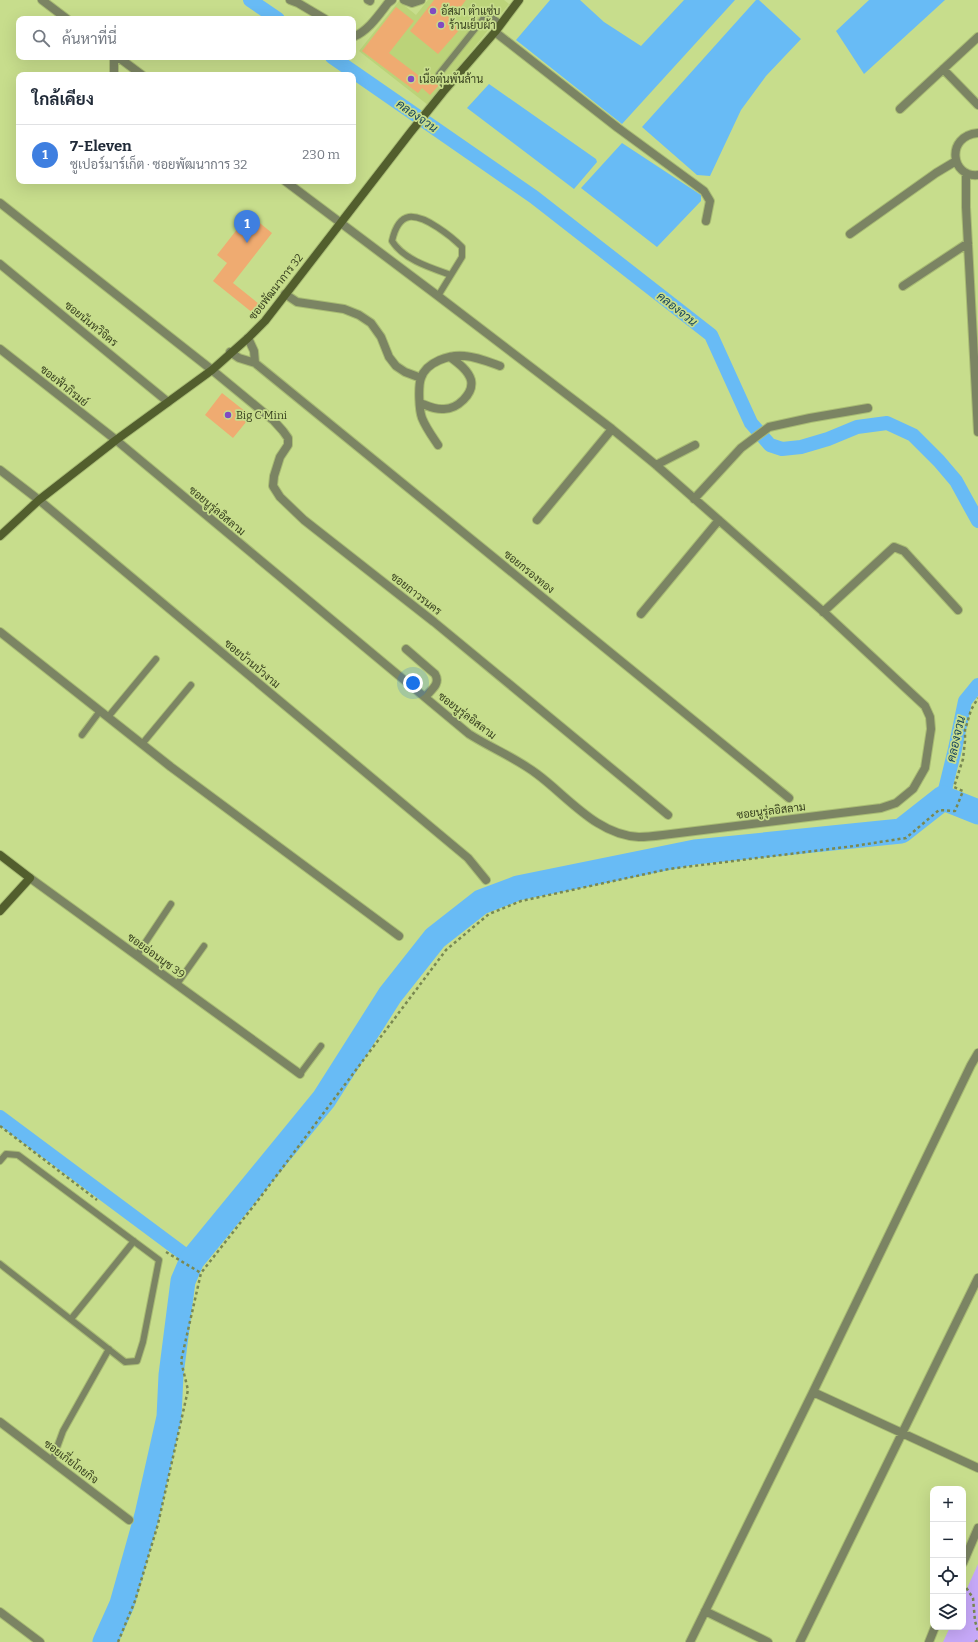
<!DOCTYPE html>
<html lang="th">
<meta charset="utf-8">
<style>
body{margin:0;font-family:Bitter,Sarabun,serif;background:#f6f6f7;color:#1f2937}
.controls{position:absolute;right:12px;bottom:12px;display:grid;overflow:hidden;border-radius:8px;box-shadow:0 4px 16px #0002}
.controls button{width:36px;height:36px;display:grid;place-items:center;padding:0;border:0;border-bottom:1px solid #e0e1e3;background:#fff;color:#1f2937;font:20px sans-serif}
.you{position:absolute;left:413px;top:683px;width:14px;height:14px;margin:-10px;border:3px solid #fff;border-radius:50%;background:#1a73e8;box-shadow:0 0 0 6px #1a73e833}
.badge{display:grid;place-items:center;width:26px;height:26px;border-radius:50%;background:#804bc2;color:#fff;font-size:13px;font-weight:700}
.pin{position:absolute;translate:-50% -33px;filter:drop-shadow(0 1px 2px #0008)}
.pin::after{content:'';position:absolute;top:21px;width:14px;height:12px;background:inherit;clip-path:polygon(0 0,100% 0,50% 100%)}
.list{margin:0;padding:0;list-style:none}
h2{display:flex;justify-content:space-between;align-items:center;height:52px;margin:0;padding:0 16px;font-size:17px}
h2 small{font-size:13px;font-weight:400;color:#747a83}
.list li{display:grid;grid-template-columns:26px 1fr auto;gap:12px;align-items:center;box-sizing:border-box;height:60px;padding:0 16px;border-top:1px solid #e0e1e3}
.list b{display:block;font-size:15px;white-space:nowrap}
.list p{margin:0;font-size:13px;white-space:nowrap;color:#747a83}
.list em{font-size:13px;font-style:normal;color:#747a83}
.icon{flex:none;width:22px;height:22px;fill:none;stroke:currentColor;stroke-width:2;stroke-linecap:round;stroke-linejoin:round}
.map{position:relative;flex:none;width:978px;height:1642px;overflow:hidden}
.search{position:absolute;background:#fff;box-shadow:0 4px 16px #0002;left:16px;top:16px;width:340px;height:44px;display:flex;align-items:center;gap:10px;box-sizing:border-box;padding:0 14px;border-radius:8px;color:#747a83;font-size:15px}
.panel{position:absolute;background:#fff;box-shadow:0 4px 16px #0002;left:16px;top:72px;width:340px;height:112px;border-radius:8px}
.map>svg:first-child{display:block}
</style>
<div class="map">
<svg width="978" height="1642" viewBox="0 0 978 1642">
<rect width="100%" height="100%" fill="#c7dd8c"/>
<path fill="#bbd379" d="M428 0H504L509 4 428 105 359 51 399 1 416 15Z"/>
<path fill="#c7a9f9" d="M978 1564V1642H943L950 1627H963V1597Z"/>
<path fill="#68bbf5" d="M550 0H580L604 22 641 46 684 0H735L622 124 516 40Z
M756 0H759L801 39 766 76 741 110 710 176 697 175 642 127Z
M869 0H945L864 74 836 31Z
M489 84 596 159 597 162 574 189 467 108Z
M622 143 701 195V201L657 247 581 188Z"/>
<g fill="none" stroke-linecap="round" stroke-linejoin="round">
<path stroke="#68bbf5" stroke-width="14" d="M250 0 278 19
M332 57 534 197 711 335 751 423 770 445 782 449 801 447 828 439 857 427 887 423 913 435 939 461 956 481 978 521
M943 798 955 749 965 701 978 685
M0 1117 192 1260"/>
<path stroke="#68bbf5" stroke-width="25" d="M105 1642 122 1604 147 1515 169 1417 171 1375 183 1281 192 1260 324 1099 390 995 435 938 481 902 518 888 695 852 901 831 943 798 978 812"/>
</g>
<path fill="#efab71" d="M434 0H466L451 20 461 28 438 54 410 31Z
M396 7 414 21 389 53 426 81 432 74 441 83 430 95 422 88 418 93 362 51Z
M249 214 272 233 233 283 264 308 258 317 213 281 227 263 217 255Z
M222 393 251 416 233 438 205 415Z"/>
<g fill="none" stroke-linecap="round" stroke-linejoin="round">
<defs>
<path id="lane" d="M439 74 487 14 501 24
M438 296 462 257V247C452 237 425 215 409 217 398 219 394 232 392 241 404 260 431 268 451 275
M108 717 156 659
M82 735 100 711
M142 744 191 685
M137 955 171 904
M177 984 204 946
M300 1074 321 1046
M0 1161 6 1154 18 1155 159 1260 143 1342 137 1361 125 1362 0 1264
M71 1319 134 1241
M52 1461 63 1431 109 1349"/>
<path id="street" d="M42 0 67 19
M290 0 298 3 325 19
M368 0 370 1
M404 0 412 3 421 0
M495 32 618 128 704 191 710 201 706 221
M353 37C368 31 378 16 388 3L392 0
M114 57V75
M118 57 142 75
M943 69 978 105
M900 109 978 37
M978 133C945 136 951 178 978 175
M966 173V207L978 432
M0 203 212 370 274 421 283 431 288 438V445L280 457 274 476 273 486 280 497 304 520 434 622 668 815
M850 234 936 173 956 161
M0 264 168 402
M903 286 968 243
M285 294 297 302 344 309 359 315 371 323 381 337 389 357 396 366 405 372 421 378
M248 338 254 351 255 363
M0 349 116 440 469 734C491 748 516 758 537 774 568 797 597 835 639 837 647 837 655 836 663 835L881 808 896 803 913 789 925 768 931 729 930 717 925 706 827 615 656 465 612 429 438 296 285 181
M230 352 239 358 255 363 789 798
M420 403C428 406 435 410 444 409 457 409 474 394 471 380 468 370 458 363 450 357
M438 445C432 436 426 428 422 418 419 410 418 386 421 378 426 362 450 354 465 356 477 357 489 362 500 366
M656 465 695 445
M0 470 39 500 468 858 486 880
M694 499 741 448 769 427 810 418 868 408
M537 520 612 429
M823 612 894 547 904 551 958 610
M641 614 719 520
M0 632 171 767 399 936
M406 649 435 674C441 684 431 690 425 697
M30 878 300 1074
M813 1392 978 1468
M0 1422 129 1520
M963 1563 978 1528
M705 1611 768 1642
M0 1612 40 1642
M690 1642 813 1392 971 1065 978 1053
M800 1642 978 1278
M929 1642 935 1627"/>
<path id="secondary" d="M0 536 39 500 116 440 212 370 248 338 265 321 410 133 443 92 495 32 519 0
M0 855 30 878 0 911"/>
</defs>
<use href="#lane" stroke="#a8bb74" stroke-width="8"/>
<use href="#street" stroke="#a8bb74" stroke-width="10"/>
<use href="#secondary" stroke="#a8bb74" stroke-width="10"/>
<path stroke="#798851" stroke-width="2.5" stroke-dasharray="3 3" stroke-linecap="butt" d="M0 1126 97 1200
M166 1252 201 1273
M963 1583 973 1598 975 1621 978 1631
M118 1642 135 1601 158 1524 188 1390 181 1361 201 1273 259 1199 446 950 489 914 521 901 669 869 854 846 906 838 939 810 955 811 963 791 954 787 963 759 965 741V730L971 710 978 698
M975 1642 978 1640"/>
<use href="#lane" stroke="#7b8463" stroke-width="6"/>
<use href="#street" stroke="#7b8463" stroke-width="8"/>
<use href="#secondary" stroke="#525e2d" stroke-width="8"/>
</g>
<g fill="#804bc2" stroke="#c7dd8c" stroke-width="1.5">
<circle cx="433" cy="11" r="4"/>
<circle cx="441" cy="25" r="4"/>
<circle cx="411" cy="79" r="4"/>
<circle cx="228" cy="415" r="4"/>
</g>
<g text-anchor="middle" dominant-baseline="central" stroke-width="3.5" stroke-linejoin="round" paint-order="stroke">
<g font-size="11" fill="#38411f" stroke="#c7dd8c" text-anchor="start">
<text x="441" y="11">อัสมา ตำแซ่บ</text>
<text x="449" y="25">ร้านเย็บผ้า</text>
<text x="419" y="79">เนื้อตุ๋นพันล้าน</text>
<text x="236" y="415">Big C Mini</text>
</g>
<g font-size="11" fill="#38411f" stroke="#c7dd8c">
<text transform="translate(276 287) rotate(-52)">ซอยพัฒนาการ 32</text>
<text transform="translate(91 324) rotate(39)">ซอยนันทวิจิตร</text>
<text transform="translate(64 386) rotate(39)">ซอยฟ้าภิรมย์</text>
<text transform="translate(217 511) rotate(40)">ซอยนูรุ่ลอิสลาม</text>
<text transform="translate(529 572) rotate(39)">ซอยกรองทอง</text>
<text transform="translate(416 594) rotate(38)">ซอยถาวรนคร</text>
<text transform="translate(252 664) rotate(40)">ซอยบ้านบัวงาม</text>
<text transform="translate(467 716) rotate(37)">ซอยนูรุ่ลอิสลาม</text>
<text transform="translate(771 811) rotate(-7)">ซอยนูรุ่ลอิสลาม</text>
<text transform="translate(156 956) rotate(36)">ซอยอ่อนนุช 39</text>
<text transform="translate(71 1462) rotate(37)">ซอยเกี่ยโกยกิจ</text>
</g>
<g font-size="12" font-style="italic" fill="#113f5c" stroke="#c7dd8c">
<text transform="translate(417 116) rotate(35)">คลองจวน</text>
<text transform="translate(677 309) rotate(38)">คลองจวน</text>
<text transform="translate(956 739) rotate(-77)">คลองจวน</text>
</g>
</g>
</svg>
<div class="controls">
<button>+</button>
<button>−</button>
<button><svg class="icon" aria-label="locate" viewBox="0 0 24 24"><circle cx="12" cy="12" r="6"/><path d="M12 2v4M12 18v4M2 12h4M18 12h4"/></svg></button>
<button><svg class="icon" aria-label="layers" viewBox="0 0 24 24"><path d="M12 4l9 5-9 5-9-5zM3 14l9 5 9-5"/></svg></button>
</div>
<div class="you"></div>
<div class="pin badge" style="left:247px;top:243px;background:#3f7fe0">1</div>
<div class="search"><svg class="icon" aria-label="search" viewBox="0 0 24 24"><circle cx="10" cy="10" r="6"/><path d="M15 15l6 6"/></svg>ค้นหาที่นี่</div>
<section class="panel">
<h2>ใกล้เคียง<small></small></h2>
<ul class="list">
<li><span class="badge" style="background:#3f7fe0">1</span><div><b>7-Eleven</b><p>ซูเปอร์มาร์เก็ต · ซอยพัฒนาการ 32</p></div><em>230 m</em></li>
</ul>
</section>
</div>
